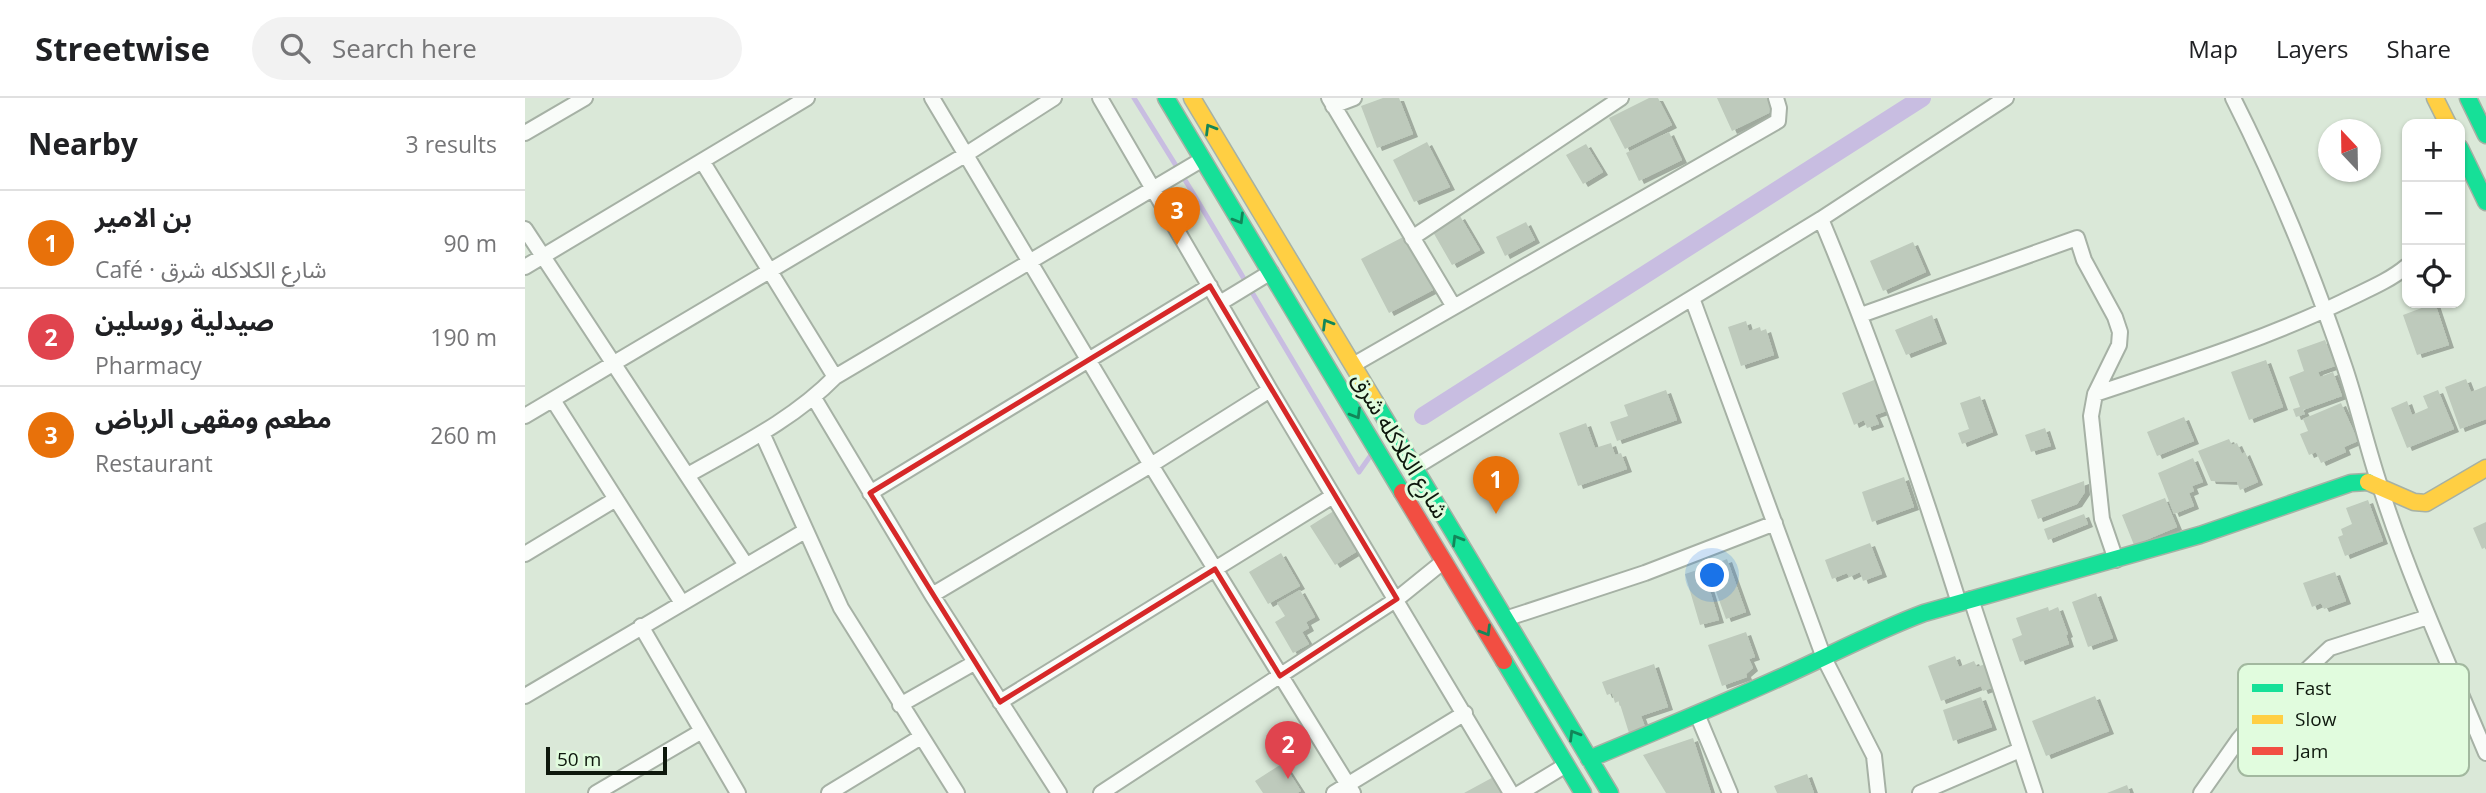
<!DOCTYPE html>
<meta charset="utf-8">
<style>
body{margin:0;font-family:"Open Sans","Noto Sans Arabic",sans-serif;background:#f2f2f2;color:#202124}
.controls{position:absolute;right:21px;top:21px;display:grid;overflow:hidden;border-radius:14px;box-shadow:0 2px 5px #0004}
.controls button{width:63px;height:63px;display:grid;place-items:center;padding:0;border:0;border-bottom:2px solid #e0e0e0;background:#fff;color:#202124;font:35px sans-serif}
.compass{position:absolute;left:1793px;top:21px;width:63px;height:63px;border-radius:50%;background:#fff;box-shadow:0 2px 5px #0004;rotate:338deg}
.scale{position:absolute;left:21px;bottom:18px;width:121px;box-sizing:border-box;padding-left:7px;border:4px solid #0e180d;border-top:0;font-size:19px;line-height:24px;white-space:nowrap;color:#0e180d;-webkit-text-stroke:5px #e1fcde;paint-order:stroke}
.you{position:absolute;left:1188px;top:478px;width:24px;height:24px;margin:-18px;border:5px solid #fff;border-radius:50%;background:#1a73e8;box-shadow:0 0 0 10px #1a73e833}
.badge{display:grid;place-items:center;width:46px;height:46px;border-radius:50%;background:#b45309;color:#fff;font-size:23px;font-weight:700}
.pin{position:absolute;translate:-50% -58px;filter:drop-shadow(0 2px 4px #0008)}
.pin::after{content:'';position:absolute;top:37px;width:24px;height:21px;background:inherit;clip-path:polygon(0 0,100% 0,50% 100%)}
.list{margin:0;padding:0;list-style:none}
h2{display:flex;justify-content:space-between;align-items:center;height:91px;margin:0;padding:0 28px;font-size:30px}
h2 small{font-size:23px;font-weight:400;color:#757577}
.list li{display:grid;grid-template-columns:46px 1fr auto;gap:21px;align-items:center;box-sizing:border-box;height:98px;padding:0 28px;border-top:2px solid #e0e0e0}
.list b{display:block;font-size:26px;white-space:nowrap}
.list p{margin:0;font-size:23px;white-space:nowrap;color:#757577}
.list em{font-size:23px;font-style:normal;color:#757577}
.icon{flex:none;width:38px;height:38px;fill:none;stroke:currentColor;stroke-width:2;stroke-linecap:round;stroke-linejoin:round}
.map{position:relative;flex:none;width:1961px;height:695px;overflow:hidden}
header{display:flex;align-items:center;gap:42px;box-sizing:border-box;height:98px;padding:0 35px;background:#fff;border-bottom:2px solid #e0e0e0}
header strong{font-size:33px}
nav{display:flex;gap:38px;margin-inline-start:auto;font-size:24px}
.search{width:490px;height:63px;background:#f2f2f2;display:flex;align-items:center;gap:18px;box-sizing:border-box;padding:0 24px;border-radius:38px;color:#757577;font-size:26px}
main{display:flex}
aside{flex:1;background:#fff}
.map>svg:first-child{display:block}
</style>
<header>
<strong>Streetwise</strong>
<div class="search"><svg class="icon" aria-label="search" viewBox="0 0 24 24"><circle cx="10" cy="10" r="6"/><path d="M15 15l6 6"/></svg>Search here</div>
<nav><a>Map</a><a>Layers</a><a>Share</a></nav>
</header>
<main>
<aside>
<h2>Nearby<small>3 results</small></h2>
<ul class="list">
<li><span class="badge" style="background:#e8710a">1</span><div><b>بن الامير</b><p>Café · شارع الكلاكله شرق</p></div><em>90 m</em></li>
<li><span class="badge" style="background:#e0444e">2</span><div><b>صيدلية روسلين</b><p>Pharmacy</p></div><em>190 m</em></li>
<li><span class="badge" style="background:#e8710a">3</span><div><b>مطعم ومقهى الرباض</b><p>Restaurant</p></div><em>260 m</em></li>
</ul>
</aside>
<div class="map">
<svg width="1961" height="695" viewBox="0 0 1961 695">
<defs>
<filter id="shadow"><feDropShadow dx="5" dy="3" stdDeviation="0" flood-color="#0004"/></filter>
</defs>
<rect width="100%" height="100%" fill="#dae8d8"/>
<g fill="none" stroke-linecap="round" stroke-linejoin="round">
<path stroke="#c8bde1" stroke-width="5" d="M609 0 668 95 834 374 846 357"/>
<path stroke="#c8bde1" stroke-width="18" d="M898 318 1397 0"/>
</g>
<path fill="#becabc" filter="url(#shadow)" d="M858 0H874L888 36 852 50 836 8Z
M1124 0H1133L1147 27 1100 51 1084 20Z
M1192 0H1251L1254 10 1207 33Z
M1144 34 1157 62 1114 83 1101 55Z
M902 44 925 89 889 104 868 62Z
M1061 46 1078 74 1058 86 1041 57Z
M935 118 955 152 927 167 908 134Z
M1001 124 1010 142 980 158 971 139Z
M880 138 908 192 864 215 836 161Z
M1388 144 1401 174 1358 193 1345 163Z
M1910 205 1924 247 1892 257 1878 217Z
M1407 217 1417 243 1381 257 1370 232Z
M1221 223 1224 233 1235 229 1236 233 1241 231 1249 257 1216 268 1203 229Z
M1800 242 1810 268 1793 274 1795 279 1808 274 1817 298 1778 312 1780 316 1771 319 1768 311 1775 309 1764 279 1779 273 1772 252Z
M1741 262 1758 309 1724 322 1706 274Z
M1354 280 1367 311 1350 317 1354 326 1342 330 1339 322 1329 327 1317 295Z
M1941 281 1946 294 1961 288V321L1935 331 1920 289Z
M1141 292 1152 322 1092 343 1085 324 1103 318 1099 307Z
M1913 292 1929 331 1882 350 1866 310 1882 303 1887 317 1903 310 1898 298Z
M1455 298 1468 334 1437 346 1433 335 1444 331 1435 305Z
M1816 305 1833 343 1819 349 1821 354 1796 365 1791 354 1784 357 1775 336 1783 333 1778 321Z
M1659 319 1669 343 1632 358 1622 334Z
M1061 325 1070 350 1086 345 1090 357 1096 355 1102 371 1053 388 1034 335Z
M1520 330 1526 348 1506 354 1500 337Z
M1704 341 1707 347 1712 345 1717 356 1720 354 1733 384 1715 392 1712 384 1686 383 1673 353Z
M1668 360 1678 384 1667 388 1669 393 1664 395 1669 408 1649 416 1633 375Z
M1379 379 1389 409 1347 424 1337 394Z
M1559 383 1560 394 1552 406 1513 421 1506 402Z
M1640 400 1652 429 1609 447 1597 417Z
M1843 402 1858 443 1820 458 1813 439 1818 437 1816 431 1827 426 1821 410Z
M815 409 839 449 810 467 785 428Z
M1559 416 1563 426 1523 442 1519 431Z
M1961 424V449L1957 451 1948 430Z
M1345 445 1357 476 1338 483 1335 474 1324 479 1322 475 1307 481 1300 462Z
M756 455 775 488 743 506 724 474Z
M1202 461 1221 514 1201 521 1182 469Z
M1178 470 1194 522 1175 527 1160 476Z
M1810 474 1821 503 1799 511 1796 505 1787 509 1778 485Z
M775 492 790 519 781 524 784 530 777 534 784 546 768 555 750 524 760 518 752 505Z
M1571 495 1588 540 1563 549 1547 504Z
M1523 509 1524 513 1533 509 1543 536 1541 537 1544 546 1495 564 1487 541 1497 537 1491 520Z
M1221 534 1230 559 1224 561 1228 570 1221 576 1222 579 1197 588 1183 547Z
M1430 558 1434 569 1449 563 1452 569 1463 565 1472 588 1458 593 1456 588 1416 603 1403 568Z
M1129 566 1143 609 1116 618 1120 629 1104 635 1094 603 1090 605 1087 595 1082 597 1077 584Z
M1570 598 1584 633 1521 658 1507 623Z
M1456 599 1467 629 1428 643 1418 612Z
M1168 640 1186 695H1141L1118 657Z
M758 665 776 693 772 695H738L730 683Z
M974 676 982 692 976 695H939Z
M1282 676 1289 695H1252L1249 688Z
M1602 687 1605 695H1582Z"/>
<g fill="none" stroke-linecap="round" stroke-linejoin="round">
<defs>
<path id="street" d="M407 0 626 367 828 695
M575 0 745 292 986 695
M804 0 929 209
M1708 0C1752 87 1789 178 1820 270 1833 309 1842 349 1855 388 1884 479 1924 567 1961 655
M808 8 829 0
M0 35 60 0
M177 63 310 279
M1296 121C1349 247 1393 375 1434 505
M0 131 221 467
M887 140 1096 0
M0 169 282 0
M1167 200 1299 560 1349 658 1353 695
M695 205 746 174
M1336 217 1552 140 1559 162 1590 219 1595 234 1594 247 1570 296 1566 318 1577 421 1591 462
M828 267 1253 23 1254 10 1251 0
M1570 296C1654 268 1738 242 1817 204 1839 193 1863 184 1882 168
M289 300 407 497 534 695
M28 302 157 505
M0 318 440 57 529 0
M237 335 316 510 432 695
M889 370 1296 121 1481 0
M163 377C214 348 269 321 310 279L678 61
M345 395 685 188
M0 456 91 401
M407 497 626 367 745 292
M1446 501 1510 695
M980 521 1120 475 1250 425
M116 528 213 695
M0 598 280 433
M475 604 808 398
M375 607 449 565
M1172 616 1205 695
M71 695 177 633
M304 695 396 639
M576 695 872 501 919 463
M809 695 940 615
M995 695 1041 667
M1395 695 1495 652
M1676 695 1714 641 1737 614 1805 550 1903 519"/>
<path id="fast" d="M641 0 877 394
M1943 0 1961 37
M1935 50 1961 104
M850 304 1085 695
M979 563 1058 695
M1064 661C1127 635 1190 609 1252 581 1302 559 1348 534 1399 515L1675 437 1826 385 1843 384"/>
<path id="slow" d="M667 0 850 304
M1910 0 1923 26
M1843 384 1889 404 1901 405 1961 370"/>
<path id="jam" d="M877 394 979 563"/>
</defs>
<use href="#street" stroke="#a6b1a5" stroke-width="18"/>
<use href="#fast" stroke="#a6b1a5" stroke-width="19"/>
<use href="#slow" stroke="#a6b1a5" stroke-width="19"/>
<use href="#jam" stroke="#a6b1a5" stroke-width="19"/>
<use href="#street" stroke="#f9fcf9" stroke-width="14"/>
<use href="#fast" stroke="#16e098" stroke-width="16"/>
<use href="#slow" stroke="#ffcf43" stroke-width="16"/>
<use href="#jam" stroke="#f24e42" stroke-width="16"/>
</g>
<defs><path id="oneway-chevron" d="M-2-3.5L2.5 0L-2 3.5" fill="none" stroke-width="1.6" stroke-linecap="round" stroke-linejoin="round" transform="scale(1.75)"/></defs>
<g stroke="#128659">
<use href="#oneway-chevron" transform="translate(685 31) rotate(-121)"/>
<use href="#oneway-chevron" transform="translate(714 121) rotate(59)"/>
<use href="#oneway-chevron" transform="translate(802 226) rotate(-121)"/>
<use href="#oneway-chevron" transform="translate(831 316) rotate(59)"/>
<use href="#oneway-chevron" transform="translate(932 442) rotate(-121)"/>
<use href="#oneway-chevron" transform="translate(961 533) rotate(59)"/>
<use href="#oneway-chevron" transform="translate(1049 637) rotate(-121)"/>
</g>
<path fill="none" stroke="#d62828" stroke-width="5" stroke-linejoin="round" d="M685 188 872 501 755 578 690 471 475 604 345 395Z"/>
<g text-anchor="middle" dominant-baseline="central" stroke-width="6" stroke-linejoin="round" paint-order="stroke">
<g font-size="23" fill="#0e180d" stroke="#e1fcde">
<text transform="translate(876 347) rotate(59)">شارع الكلاكله شرق</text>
</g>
</g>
<rect x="1713" y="566" width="231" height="112" rx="10" fill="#e1fcde" stroke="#a2b89f" stroke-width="2"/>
<rect x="1727" y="586" width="31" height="8" fill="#16e098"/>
<rect x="1727" y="617" width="31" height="9" fill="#ffcf43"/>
<rect x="1727" y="649" width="31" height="8" fill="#f24e42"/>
<g font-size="19" fill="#0e180d">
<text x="1770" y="597">Fast</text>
<text x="1770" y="628">Slow</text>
<text x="1770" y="660">Jam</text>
</g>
</svg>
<div class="controls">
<button>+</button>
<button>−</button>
<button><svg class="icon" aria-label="locate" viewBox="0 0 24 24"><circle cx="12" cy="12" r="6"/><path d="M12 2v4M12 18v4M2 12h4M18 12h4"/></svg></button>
</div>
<svg class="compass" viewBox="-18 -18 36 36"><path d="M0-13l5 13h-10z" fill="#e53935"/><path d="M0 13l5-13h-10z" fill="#757577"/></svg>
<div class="scale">50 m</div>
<div class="you"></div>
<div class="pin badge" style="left:971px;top:416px;background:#e8710a">1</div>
<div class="pin badge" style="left:763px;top:681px;background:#e0444e">2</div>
<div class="pin badge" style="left:652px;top:147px;background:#e8710a">3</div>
</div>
</main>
